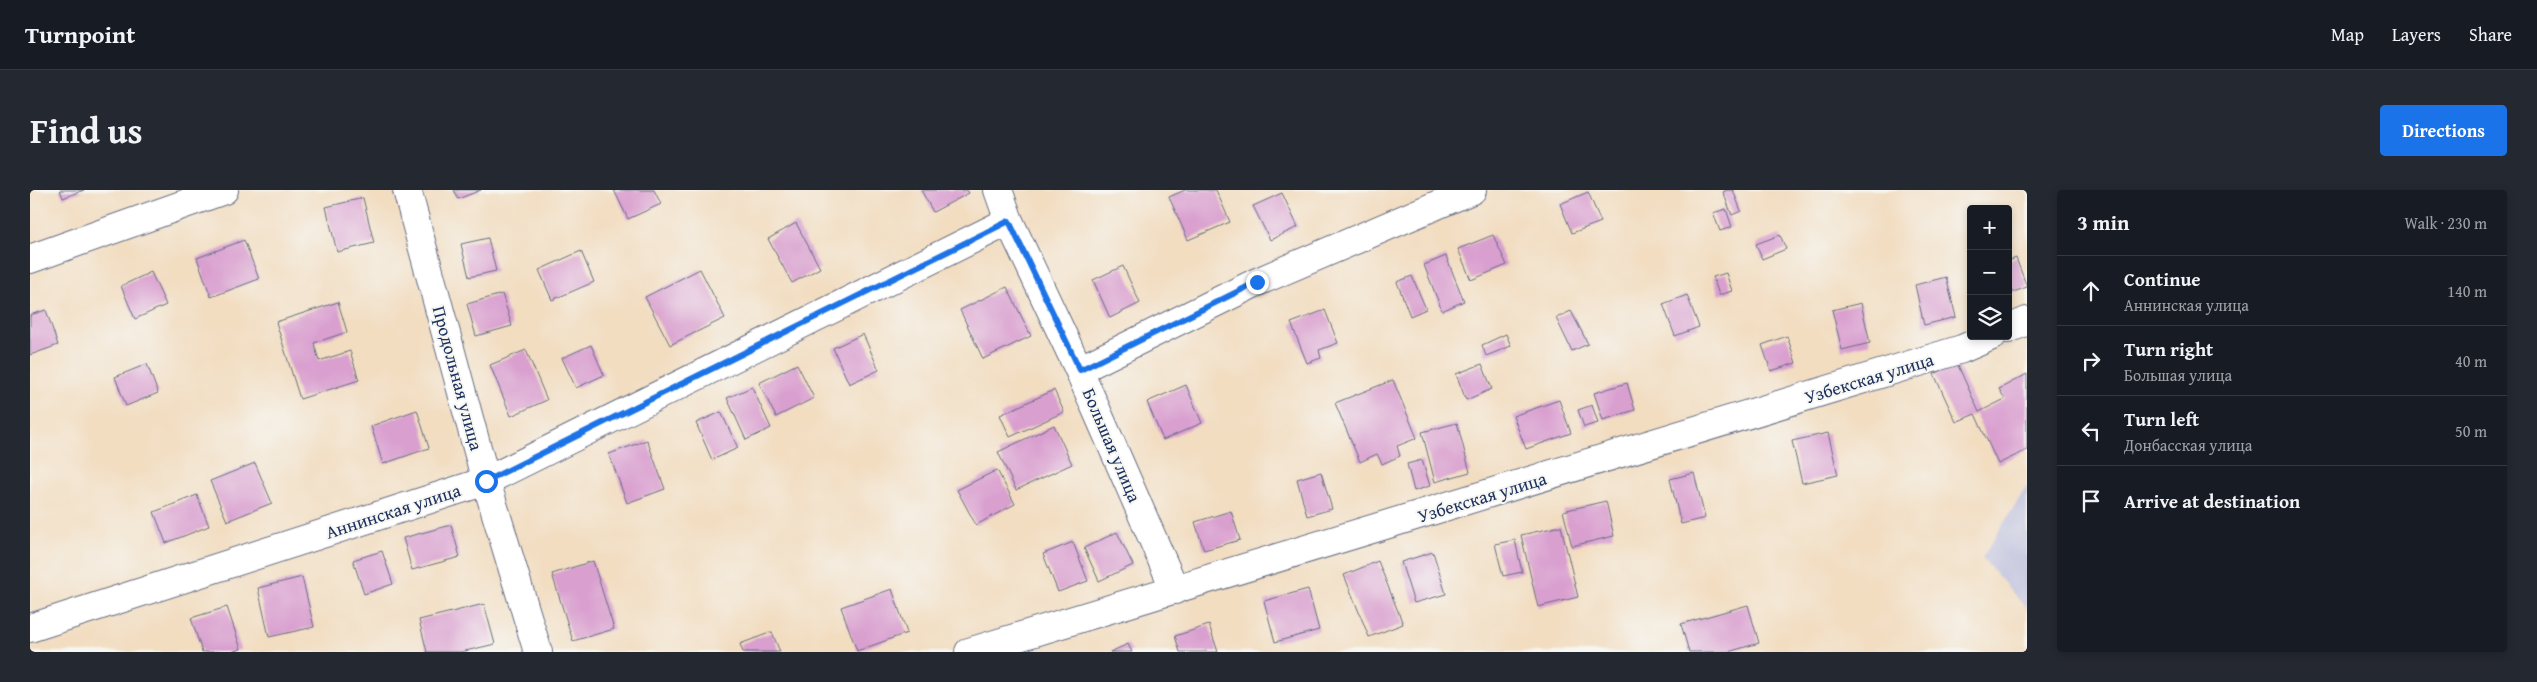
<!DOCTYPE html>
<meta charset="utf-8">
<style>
body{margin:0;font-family:"Gentium Book Plus",serif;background:#242831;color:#f1f3f6}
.controls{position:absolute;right:15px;top:15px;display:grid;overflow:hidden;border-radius:5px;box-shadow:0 2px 8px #0003}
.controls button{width:45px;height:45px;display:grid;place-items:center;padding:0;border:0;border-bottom:1px solid #363941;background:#171b24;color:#f1f3f6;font:25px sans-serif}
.stop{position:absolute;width:15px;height:15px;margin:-11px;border:4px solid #1a73e8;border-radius:50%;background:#fff}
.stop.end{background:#1a73e8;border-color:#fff;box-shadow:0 1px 5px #0008}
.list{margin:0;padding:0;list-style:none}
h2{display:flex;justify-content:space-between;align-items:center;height:65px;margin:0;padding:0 20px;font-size:21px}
h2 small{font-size:16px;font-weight:400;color:#9ea1a6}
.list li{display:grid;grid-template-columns:32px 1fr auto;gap:15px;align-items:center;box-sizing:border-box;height:70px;padding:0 20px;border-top:1px solid #363941}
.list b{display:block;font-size:19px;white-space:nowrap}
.list p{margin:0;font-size:16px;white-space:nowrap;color:#9ea1a6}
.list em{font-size:16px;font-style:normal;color:#9ea1a6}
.icon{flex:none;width:28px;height:28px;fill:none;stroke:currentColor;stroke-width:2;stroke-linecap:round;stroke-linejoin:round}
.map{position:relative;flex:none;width:1997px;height:462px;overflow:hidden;border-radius:5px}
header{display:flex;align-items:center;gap:30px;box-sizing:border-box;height:70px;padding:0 25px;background:#171b24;border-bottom:1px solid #363941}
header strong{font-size:24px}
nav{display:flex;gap:28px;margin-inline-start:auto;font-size:18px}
.intro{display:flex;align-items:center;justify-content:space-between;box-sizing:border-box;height:120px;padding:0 30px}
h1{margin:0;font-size:35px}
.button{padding:12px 22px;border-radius:5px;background:#1a73e8;color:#fff;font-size:18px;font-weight:700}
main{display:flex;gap:30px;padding:0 30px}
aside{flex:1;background:#171b24;border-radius:5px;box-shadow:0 2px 8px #0003}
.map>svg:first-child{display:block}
</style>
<header>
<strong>Turnpoint</strong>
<nav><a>Map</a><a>Layers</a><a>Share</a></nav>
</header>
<div class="intro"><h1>Find us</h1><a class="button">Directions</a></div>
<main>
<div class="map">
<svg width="1997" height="462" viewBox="0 0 1997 462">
<rect width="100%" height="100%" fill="#f6f6f2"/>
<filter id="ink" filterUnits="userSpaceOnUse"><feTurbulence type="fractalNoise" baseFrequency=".02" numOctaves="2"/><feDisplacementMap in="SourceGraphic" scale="10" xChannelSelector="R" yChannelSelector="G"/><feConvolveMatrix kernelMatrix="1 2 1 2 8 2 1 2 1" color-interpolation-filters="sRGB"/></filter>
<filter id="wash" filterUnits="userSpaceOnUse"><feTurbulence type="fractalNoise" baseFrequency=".0096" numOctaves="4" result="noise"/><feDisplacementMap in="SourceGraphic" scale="20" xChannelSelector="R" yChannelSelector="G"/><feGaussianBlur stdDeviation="1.12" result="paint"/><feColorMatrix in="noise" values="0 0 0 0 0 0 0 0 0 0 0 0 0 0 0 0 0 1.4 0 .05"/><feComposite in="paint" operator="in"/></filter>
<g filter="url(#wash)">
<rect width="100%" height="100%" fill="#f2ddc1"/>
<path fill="#c1c2dd" d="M1997 296V419L1952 368Z"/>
<g id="blocks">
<path fill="#d99fcf" d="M30 0H54L33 8Z
M424 0H451L428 9Z
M584 0H624L631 14 598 29Z
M891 0H937L939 3 903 22Z
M1155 0H1186L1200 32 1158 50 1139 7Z
M1697 0H1703L1711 21 1702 25 1693 2Z
M1558 2 1571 32 1542 43 1530 14Z
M1252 3 1268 37 1240 50 1223 16Z
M333 8 344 53 307 62 296 17Z
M1696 19 1702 37 1690 41 1683 23Z
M766 33 790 78 762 93 738 49Z
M1463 45 1477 75 1441 90 1428 59Z
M1750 45 1756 59 1732 69 1726 54Z
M458 48 466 81 439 87 431 54Z
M214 50 229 89 181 107 167 68Z
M551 61 564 92 522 110 509 80Z
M1416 66 1434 111 1412 121 1394 75Z
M1986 68 1997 97 1978 104V71Z
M1093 76 1110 113 1080 128 1063 90Z
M670 79 695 128 640 155 615 107Z
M121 82 136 115 105 129 91 96Z
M1696 83 1702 101 1689 105 1683 87Z
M1382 86 1396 119 1380 126 1367 92Z
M1916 87 1926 127 1894 135 1885 95Z
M977 97 1001 146 953 169 930 120Z
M472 104 482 136 446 146 437 114Z
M1657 105 1669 137 1645 146 1633 114Z
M308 112 317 142 284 153 289 171 320 161 329 190 270 209 246 132Z
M1831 113 1840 153 1812 160 1802 120Z
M16 120 28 155 0 165V125Z
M1295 120 1308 153 1289 160 1291 168 1277 173 1261 133Z
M1541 121 1558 154 1542 161 1526 128Z
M833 144 849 180 819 194 803 158Z
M1476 144 1481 156 1456 166 1452 155Z
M1757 146 1766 173 1741 181 1732 155Z
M561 155 574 185 546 198 532 168Z
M496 160 517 210 481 226 460 175Z
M1927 173 1949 222 1975 209 1969 199 1997 184V260L1968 274 1945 224 1926 232 1904 184Z
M117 174 128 203 96 216 85 187Z
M767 174 784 208 746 227 729 193Z
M1452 174 1462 199 1436 210 1426 184Z
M1363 190 1387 248 1367 256 1370 266 1352 274 1347 264 1330 272 1305 213Z
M1597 193 1605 220 1573 230 1564 203Z
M1156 195 1172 233 1133 250 1117 212Z
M722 197 741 238 716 250 697 208Z
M1024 200 1034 222 980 247 970 225Z
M1529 210 1541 243 1496 259 1483 226Z
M1562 215 1568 233 1554 237 1548 220Z
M387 220 399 258 353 274 341 236Z
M691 222 708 258 682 270 666 233Z
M1427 233 1440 282 1405 292 1392 242Z
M1024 235 1042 274 986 300 968 262Z
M1798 243 1808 285 1772 293 1762 251Z
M617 250 635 299 597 313 579 264Z
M1392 270 1400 296 1384 301 1377 274Z
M225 273 242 313 197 331 180 291Z
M967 280 985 314 946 335 927 300Z
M1291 282 1302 319 1277 326 1267 289Z
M1664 283 1675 328 1651 334 1640 289Z
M167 305 179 336 136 353 124 322Z
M1576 311 1584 346 1542 356 1533 321Z
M1201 321 1210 350 1174 360 1165 332Z
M421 335 430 367 382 380 373 348Z
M1531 336 1548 407 1508 417 1491 345Z
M1087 342 1103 375 1069 391 1054 358Z
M1485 350 1492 382 1473 386 1465 354Z
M1043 352 1058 391 1028 402 1013 364Z
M352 361 363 394 334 404 323 370Z
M1403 362 1416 404 1384 413 1371 372Z
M563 371 584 439 543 451 522 384Z
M1348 371 1373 434 1339 447 1314 385Z
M272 387 284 437 239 447 228 398Z
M862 399 877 443 827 461 811 417Z
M1278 399 1289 440 1245 452 1234 411Z
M454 414 465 454 431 462H397L389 430Z
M1718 415 1729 453 1698 462H1659L1651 434Z
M197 417 211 459 201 462H172L161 428Z
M1179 435 1188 462H1150L1145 446Z
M742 442 750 462H713L710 454Z
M1098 454 1102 462H1080Z"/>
</g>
</g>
<g filter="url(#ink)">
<use href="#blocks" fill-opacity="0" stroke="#666c81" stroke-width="1"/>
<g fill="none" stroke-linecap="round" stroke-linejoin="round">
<defs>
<path id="minor" d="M968 0 979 31 1049 180 1145 400
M1978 139 1997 131
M1049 180 1227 92 1442 0
M0 438 456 291 979 31
M939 462 1932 159 1962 146"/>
<path id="major" d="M377 0 456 291 508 462
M0 69 194 0"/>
</defs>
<use href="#minor" stroke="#666c81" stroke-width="30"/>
<use href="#major" stroke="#666c81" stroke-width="30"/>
<use href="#minor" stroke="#fff" stroke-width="28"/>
<use href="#major" stroke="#fff" stroke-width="28"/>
</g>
</g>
<g fill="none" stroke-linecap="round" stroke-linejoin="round" filter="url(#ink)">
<path stroke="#1a73e8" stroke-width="6" d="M456 291 979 31 1050 180 1227 92"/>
</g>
<g text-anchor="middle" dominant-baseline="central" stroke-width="4" stroke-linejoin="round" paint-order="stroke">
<g font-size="18" fill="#1b2f5e" stroke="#f6f6f2">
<text transform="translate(428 188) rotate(75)">Продольная улица</text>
<text transform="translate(1839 188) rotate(-17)">Узбекская улица</text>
<text transform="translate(1082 255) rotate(67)">Большая улица</text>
<text transform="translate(1452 307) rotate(-17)">Узбекская улица</text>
<text transform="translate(363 321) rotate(-18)">Аннинская улица</text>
</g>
</g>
</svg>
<div class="controls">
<button>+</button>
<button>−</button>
<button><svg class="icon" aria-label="layers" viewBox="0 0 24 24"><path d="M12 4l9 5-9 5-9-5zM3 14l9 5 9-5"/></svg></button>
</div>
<div class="stop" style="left:456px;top:291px"></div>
<div class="stop end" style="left:1227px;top:92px"></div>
</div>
<aside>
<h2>3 min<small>Walk · 230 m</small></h2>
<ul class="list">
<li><svg class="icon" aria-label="ahead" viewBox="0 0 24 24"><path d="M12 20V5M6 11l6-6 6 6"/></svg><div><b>Continue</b><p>Аннинская улица</p></div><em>140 m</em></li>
<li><svg class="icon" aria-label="right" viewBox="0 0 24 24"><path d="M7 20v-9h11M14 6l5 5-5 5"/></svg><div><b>Turn right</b><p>Большая улица</p></div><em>40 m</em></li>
<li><svg class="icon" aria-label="left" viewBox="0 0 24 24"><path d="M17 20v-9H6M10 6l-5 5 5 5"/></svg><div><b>Turn left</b><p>Донбасская улица</p></div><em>50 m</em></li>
<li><svg class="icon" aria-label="arrive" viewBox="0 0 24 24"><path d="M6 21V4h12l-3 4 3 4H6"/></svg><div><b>Arrive at destination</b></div></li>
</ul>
</aside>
</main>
